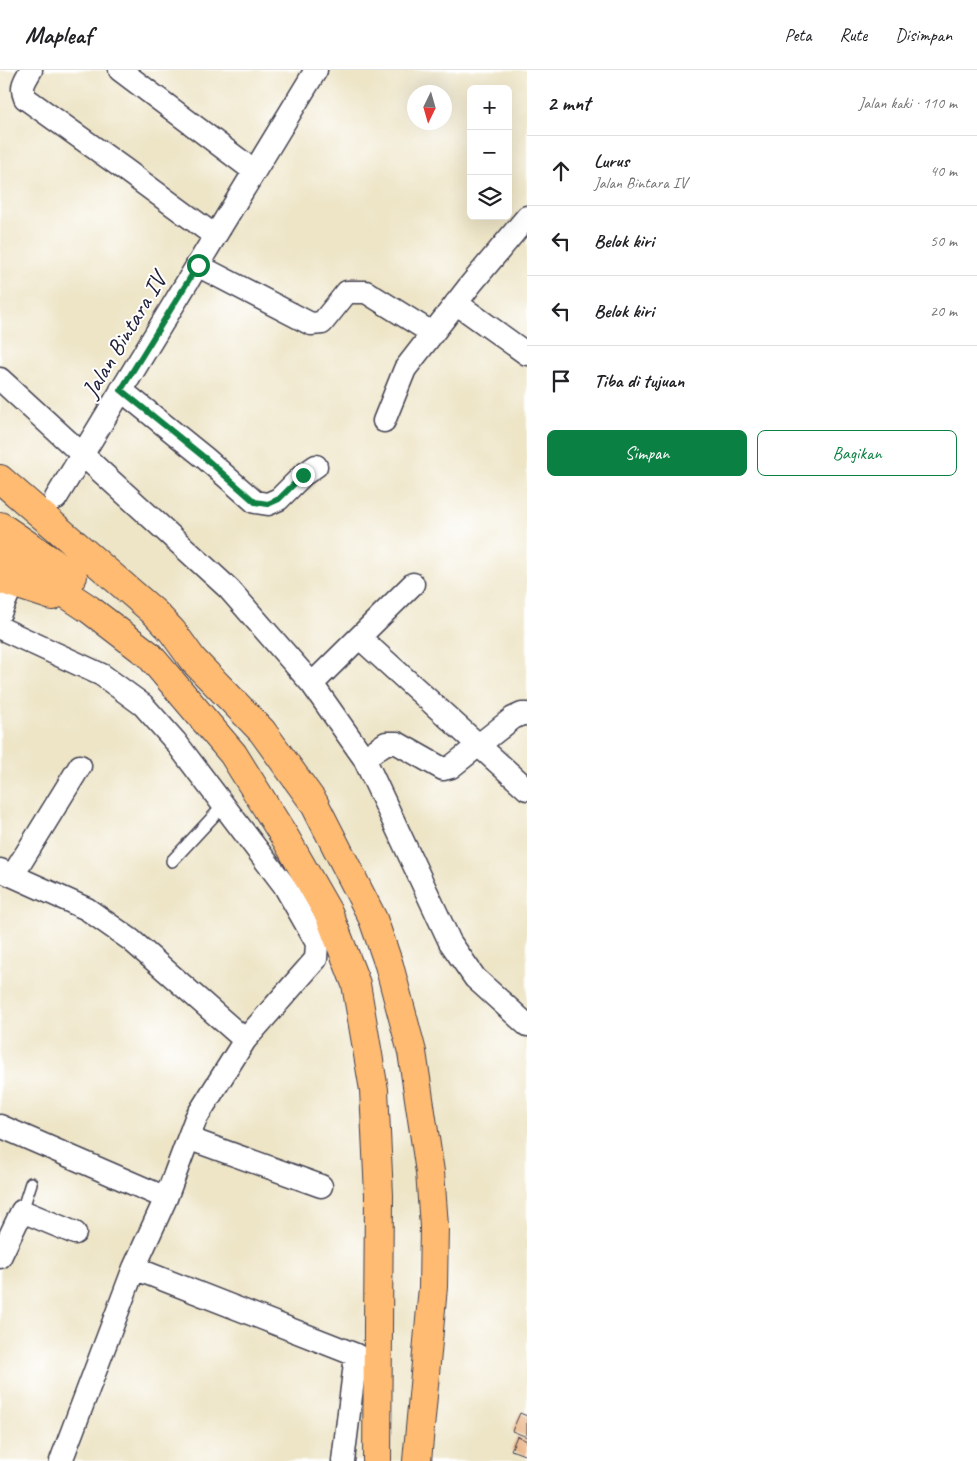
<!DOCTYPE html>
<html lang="id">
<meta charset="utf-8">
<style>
body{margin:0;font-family:Caveat,sans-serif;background:#f6f6f6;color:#202124}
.controls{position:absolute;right:15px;top:15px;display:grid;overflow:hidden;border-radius:8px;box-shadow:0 5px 20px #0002}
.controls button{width:45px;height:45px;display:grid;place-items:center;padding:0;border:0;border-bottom:1px solid #e0e0e0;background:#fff;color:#202124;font:25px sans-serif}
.compass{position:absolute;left:407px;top:15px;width:45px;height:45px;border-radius:50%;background:#fff;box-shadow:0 5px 20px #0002;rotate:185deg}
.stop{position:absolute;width:15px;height:15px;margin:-11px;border:4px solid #0b8043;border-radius:50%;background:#fff}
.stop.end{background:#0b8043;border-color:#fff;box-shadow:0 1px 5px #0008}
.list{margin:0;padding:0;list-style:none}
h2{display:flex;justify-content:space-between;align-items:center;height:65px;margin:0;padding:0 20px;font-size:21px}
h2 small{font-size:16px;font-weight:400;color:#757577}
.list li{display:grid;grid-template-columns:32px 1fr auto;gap:15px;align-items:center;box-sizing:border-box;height:70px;padding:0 20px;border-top:1px solid #e0e0e0}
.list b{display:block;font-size:19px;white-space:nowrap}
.list p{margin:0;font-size:16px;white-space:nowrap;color:#757577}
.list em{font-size:16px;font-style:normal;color:#757577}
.actions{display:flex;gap:10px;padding:15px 20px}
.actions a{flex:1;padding:11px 0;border:1px solid #0b8043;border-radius:8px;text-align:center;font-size:18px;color:#0b8043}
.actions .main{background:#0b8043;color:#fff}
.icon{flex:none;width:28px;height:28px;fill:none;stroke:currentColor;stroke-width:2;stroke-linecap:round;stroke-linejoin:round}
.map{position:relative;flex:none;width:527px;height:1391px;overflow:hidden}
header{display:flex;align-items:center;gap:30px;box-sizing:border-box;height:70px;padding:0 25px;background:#fff;border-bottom:1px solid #e0e0e0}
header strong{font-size:24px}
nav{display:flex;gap:28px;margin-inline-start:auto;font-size:18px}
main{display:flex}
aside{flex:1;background:#fff}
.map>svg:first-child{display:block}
</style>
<header>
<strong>Mapleaf</strong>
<nav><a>Peta</a><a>Rute</a><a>Disimpan</a></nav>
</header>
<main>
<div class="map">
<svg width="527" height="1391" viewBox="0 0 527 1391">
<rect width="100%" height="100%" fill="#fff"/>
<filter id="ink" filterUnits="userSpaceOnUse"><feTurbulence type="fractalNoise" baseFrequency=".02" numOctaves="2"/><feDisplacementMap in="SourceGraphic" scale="10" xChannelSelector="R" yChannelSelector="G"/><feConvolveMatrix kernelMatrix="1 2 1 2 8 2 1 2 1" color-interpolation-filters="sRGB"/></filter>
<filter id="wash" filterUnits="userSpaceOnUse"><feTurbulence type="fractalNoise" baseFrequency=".0096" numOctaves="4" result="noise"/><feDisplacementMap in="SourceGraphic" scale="20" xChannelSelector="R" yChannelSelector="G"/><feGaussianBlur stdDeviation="1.12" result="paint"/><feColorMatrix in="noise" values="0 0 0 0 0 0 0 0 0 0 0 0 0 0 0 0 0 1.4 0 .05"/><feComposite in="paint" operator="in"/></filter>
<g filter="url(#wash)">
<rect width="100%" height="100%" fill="#eee5c7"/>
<g id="blocks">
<path fill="#e9b486" d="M520 1343 527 1346V1367L512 1361Z
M517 1366 527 1371V1386L511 1380Z"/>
</g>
</g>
<g filter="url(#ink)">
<use href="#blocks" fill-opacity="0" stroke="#413f50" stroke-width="1"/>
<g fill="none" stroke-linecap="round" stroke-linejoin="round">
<defs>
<path id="lane" d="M172 791 223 736
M22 1141 31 1113"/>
<path id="street" d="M31 0C25 11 20 16 25 28L124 99 215 166
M120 0 254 101
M197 195 311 254 322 253 347 222H366L432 263
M456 233 527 284
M0 309 229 519 312 614 364 688 450 872 475 908 527 955
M121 320 205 388 255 432 268 434 279 429 303 405 316 396
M384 351 405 299 471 214 527 147
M56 428 316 0
M0 543 9 522
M0 558 102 605 143 635 175 671 284 815 317 873 316 889 245 970 196 1048 166 1128 134 1198 61 1391
M360 568 527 719
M312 614 413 514
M364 688 386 673H397L443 699 451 697 513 648 522 644H527
M0 800 87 839 131 870 245 970
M13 805 80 696
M0 1056 166 1128
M190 1069 321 1116
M0 1187 22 1141 75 1163
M134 1198 356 1285 343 1391"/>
<path id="highway" d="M0 409 155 543 172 561 193 590 262 661 314 733 373 849 389 895 412 982 430 1102 434 1156 433 1217 417 1391
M0 456 73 506
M0 480 89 539 149 585 233 684 286 769 329 844 356 914 374 1020 379 1125 377 1391
M0 509 52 526"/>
</defs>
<use href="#lane" stroke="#413f50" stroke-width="14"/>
<use href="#street" stroke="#413f50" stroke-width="25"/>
<use href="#highway" stroke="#413f50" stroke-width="30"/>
<use href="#lane" stroke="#fff" stroke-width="11"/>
<use href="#street" stroke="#fff" stroke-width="22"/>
<use href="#highway" stroke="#febb71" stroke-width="28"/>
</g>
</g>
<g fill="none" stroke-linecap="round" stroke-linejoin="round" filter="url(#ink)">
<path stroke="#0b8043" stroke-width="6" d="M198 195 121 320 205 388 255 432 268 434 279 429 303 405"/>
</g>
<g text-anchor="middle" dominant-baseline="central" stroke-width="4" stroke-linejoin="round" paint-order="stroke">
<g font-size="24" fill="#22223b" stroke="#fff">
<text transform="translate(124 265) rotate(-59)">Jalan Bintara IV</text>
</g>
</g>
</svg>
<div class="controls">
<button>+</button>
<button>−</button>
<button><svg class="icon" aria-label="layers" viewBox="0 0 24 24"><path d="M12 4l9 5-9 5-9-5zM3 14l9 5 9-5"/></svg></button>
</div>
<svg class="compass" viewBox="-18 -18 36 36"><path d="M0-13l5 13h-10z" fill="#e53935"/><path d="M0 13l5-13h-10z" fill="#757577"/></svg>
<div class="stop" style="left:198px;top:195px"></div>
<div class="stop end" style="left:303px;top:405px"></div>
</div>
<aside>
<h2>2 mnt<small>Jalan kaki · 110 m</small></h2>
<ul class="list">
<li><svg class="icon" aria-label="ahead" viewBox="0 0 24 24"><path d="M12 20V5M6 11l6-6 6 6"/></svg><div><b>Lurus</b><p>Jalan Bintara IV</p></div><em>40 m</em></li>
<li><svg class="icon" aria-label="left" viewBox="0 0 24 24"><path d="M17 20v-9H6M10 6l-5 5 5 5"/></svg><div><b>Belok kiri</b></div><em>50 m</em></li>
<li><svg class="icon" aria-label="left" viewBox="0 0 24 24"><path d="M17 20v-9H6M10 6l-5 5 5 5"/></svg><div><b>Belok kiri</b></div><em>20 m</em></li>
<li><svg class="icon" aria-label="arrive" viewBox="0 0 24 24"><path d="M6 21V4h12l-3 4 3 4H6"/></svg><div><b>Tiba di tujuan</b></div></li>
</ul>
<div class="actions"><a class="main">Simpan</a><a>Bagikan</a></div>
</aside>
</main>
